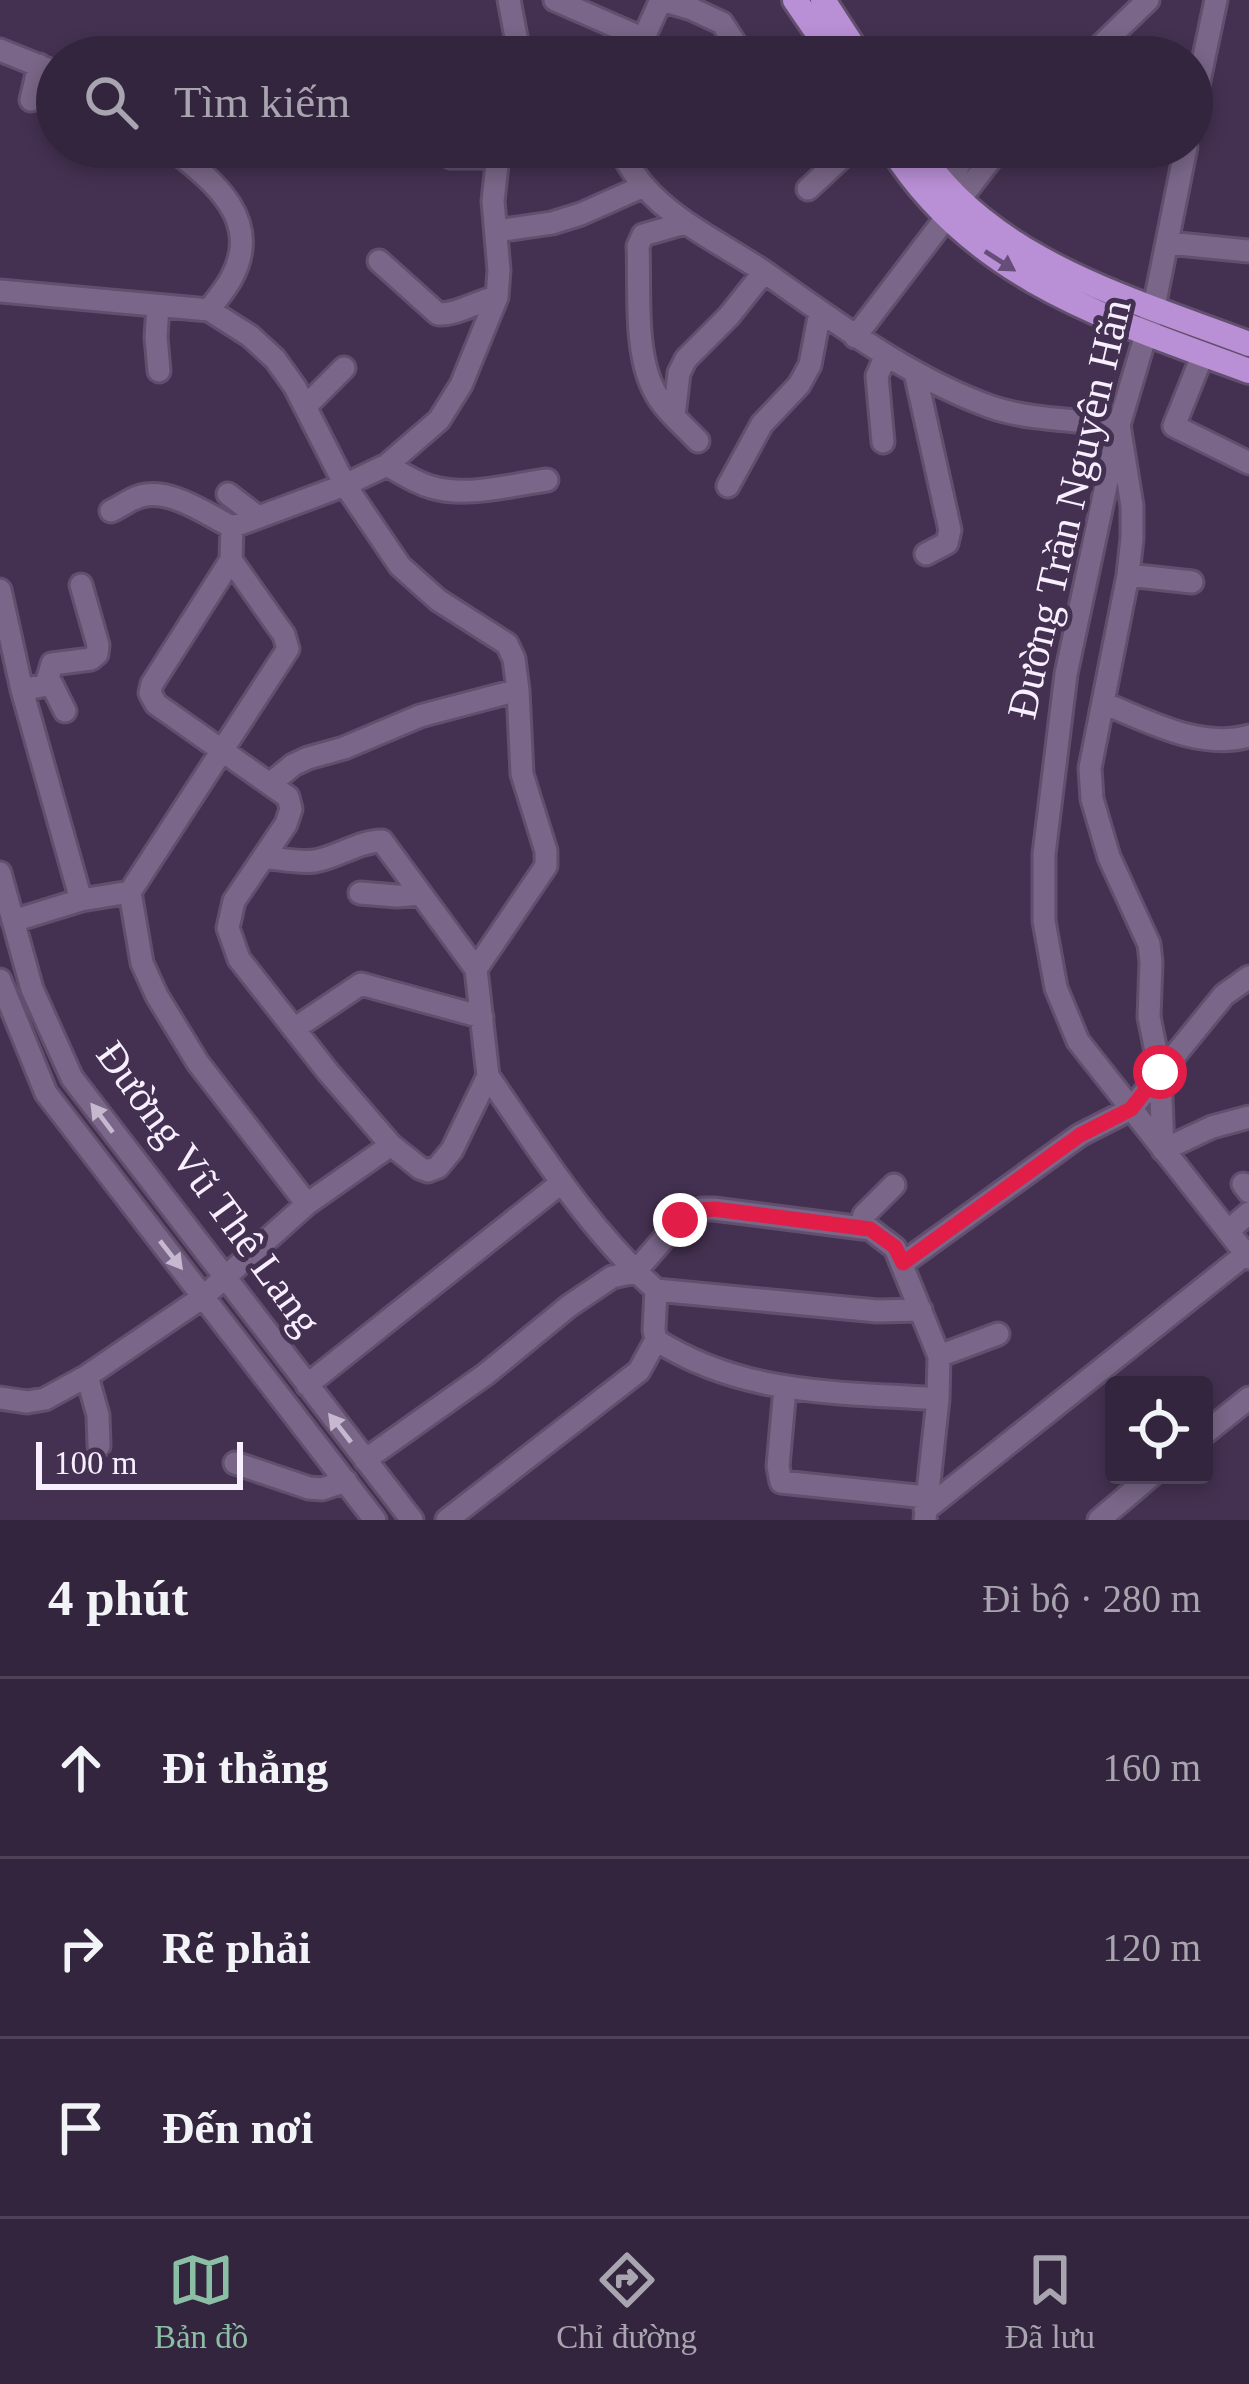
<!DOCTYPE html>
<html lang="vi">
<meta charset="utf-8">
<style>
body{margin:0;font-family:"Times New Roman",serif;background:#3e3148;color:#f1f3f6}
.controls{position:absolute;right:36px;bottom:36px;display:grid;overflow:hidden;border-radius:12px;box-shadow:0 6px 18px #0003}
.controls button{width:108px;height:108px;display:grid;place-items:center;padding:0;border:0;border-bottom:3px solid #4e4257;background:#33253d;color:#f1f3f6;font:60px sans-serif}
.scale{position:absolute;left:36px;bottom:30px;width:207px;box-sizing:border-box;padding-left:12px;border:6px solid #f7eefe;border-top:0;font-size:33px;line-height:42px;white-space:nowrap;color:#f7eefe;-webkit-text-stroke:9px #443151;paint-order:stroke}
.stop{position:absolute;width:36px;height:36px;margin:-27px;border:9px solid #e11d48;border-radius:50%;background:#fff}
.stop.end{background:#e11d48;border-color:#fff;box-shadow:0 3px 12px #0008}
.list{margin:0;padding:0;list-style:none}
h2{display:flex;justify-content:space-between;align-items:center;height:156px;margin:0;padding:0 48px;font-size:51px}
h2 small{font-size:39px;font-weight:400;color:#a9a5b0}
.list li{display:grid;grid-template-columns:78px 1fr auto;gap:36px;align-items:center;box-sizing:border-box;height:180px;padding:0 48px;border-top:3px solid #4e4257}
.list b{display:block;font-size:45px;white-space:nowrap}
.list em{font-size:39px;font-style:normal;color:#a9a5b0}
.icon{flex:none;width:66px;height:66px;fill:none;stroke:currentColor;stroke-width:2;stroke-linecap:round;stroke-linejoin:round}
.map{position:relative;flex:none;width:1249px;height:1520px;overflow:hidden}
.search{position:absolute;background:#33253d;box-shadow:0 6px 18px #0003;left:36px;right:36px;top:36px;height:132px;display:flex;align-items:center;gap:30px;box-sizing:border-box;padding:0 42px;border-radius:66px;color:#a9a5b0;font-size:45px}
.sheet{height:696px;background:#33253d}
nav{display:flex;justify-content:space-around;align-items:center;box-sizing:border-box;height:168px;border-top:3px solid #4e4257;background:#33253d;font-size:33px;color:#a9a5b0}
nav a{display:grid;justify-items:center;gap:6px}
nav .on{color:#8abfa5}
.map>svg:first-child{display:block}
</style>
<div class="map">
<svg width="1249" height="1520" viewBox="0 0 1249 1520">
<rect width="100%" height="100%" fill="#443151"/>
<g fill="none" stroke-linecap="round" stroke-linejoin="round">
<defs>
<path id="minor" d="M509 0 517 42V57
M555 0 642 38
M661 0 692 9 722 23 744 57
M0 50 57 73
M635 57 661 0
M1089 57 1148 0
M31 100 39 65
M1192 114 1216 0
M170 147C212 180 264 219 231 279 225 290 216 300 209 310
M430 147 451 157H497
M499 147 493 201 499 270 497 297 461 385 439 420 387 465C401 473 416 483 431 487 467 498 510 485 547 480
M617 147C626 159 633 174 643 185 677 225 728 246 770 276 840 325 910 378 991 407 1028 420 1079 420 1119 425L1132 506V538L1128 575 1090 768 1092 799 1109 857 1149 944 1151 962 1149 1017 1160 1071 1163 1150 1212 1127 1249 1117
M1186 147 1154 307 1119 425 1066 674 1044 854V921L1056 988 1078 1041 1249 1258
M948 187 968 147
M808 189 853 147
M685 223 643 235 638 246C640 289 634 352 654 390 663 409 683 425 698 441
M496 231 552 223 581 214 644 186
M1168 243 1249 251
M379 261 438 314C458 315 477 301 497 297
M0 291 209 310 250 336 275 359 295 387 345 485 400 566 438 600 507 644 514 659 518 690 522 774 546 851V866L476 969
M158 306 156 337 159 371
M855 337 1000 147
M1203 354 1174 426 1249 463
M915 372 950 530 947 543 926 554
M305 407 344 368
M674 416 679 373 686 359 729 316 764 272
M883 442 877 376 886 355
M728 486 762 424 799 385 810 365 820 312
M228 494 258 517
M111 511C120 507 129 500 138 497 168 486 206 514 232 527L345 485 387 465
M232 527 231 560 152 684 150 693 156 704 288 797 291 809 286 824 234 901 228 928 239 959 328 1072 391 1145 420 1168 428 1171 438 1167 452 1150 488 1076 476 969 382 841C359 841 338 857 315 861 298 863 281 859 264 857
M1128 575 1192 582
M0 590 22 690 81 900
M49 679 65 711
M22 690 46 685 52 664 91 659 97 654 98 645 81 585
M1103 703C1149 721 1199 750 1249 736
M271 783 293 765 308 758 344 748 420 716 518 690
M0 873 32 989 72 1078 412 1520
M360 893 397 896 421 894
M13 921 81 900 130 892
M0 980 46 1093 375 1520
M294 1029 361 984 482 1017
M488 1076C539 1150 588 1229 656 1290L877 1311 921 1310
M1243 1184 1249 1192
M307 1204 391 1145
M860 1227 864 1215 894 1185
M1228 1231 1249 1213
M903 1263 1080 1135 1131 1109 1224 995 1249 977
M656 1340C744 1396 838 1392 938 1399
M939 1356 998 1334
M87 1376 98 1415 99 1446
M307 1385 561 1183
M785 1388 778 1466 781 1482 926 1497
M0 1398 27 1402 45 1399 87 1376 203 1297 307 1204 198 1063 157 996 142 963 130 892 288 649 284 635 231 560
M1204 1434 1249 1398
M365 1460 486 1374 569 1306 612 1277 635 1272 680 1220 702 1209H714L870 1229 895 1248 939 1356 938 1399 925 1520
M235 1463 309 1488 322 1489 346 1481
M925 1510 1246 1254
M447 1520 639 1371 656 1340 654 1330 656 1290
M1099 1520 1152 1475"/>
<path id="major" d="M795 0 834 57
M823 0 860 57
M891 147C973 279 1111 320 1249 371
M916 147C988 261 1131 299 1249 344"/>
</defs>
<use href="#minor" stroke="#614f6d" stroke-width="27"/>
<use href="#major" stroke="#614f6d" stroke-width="30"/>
<use href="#minor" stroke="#7a6688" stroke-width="21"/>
<use href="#major" stroke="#b98fd5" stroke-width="24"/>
</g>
<defs><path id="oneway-solid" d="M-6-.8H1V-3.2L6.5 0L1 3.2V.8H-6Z" transform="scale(3)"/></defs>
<use fill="#674d79" href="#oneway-solid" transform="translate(1000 261) rotate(33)"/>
<g fill="#c5b8cf">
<use href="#oneway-solid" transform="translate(102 1118) rotate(-127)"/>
<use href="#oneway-solid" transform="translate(171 1255) rotate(52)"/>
<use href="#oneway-solid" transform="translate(340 1428) rotate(-128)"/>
</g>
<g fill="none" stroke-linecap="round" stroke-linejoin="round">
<path stroke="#e11d48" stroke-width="15" d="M680 1220 702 1210 714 1209 870 1229 895 1247 903 1263 1080 1135 1131 1109 1160 1072"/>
</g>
<g text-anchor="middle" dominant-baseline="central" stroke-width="10" stroke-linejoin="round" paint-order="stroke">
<g font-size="42" fill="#f7eefe" stroke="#443151">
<text transform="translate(1069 509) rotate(-77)">Đường Trần Nguyên Hãn</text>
<text transform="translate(209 1188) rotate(54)">Đường Vũ Thê Lang</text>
</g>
</g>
</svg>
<div class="controls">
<button><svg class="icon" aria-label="locate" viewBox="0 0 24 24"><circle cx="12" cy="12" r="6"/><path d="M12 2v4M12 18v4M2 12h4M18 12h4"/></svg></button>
</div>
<div class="scale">100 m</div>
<div class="stop" style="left:1160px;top:1072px"></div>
<div class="stop end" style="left:680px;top:1220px"></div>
<div class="search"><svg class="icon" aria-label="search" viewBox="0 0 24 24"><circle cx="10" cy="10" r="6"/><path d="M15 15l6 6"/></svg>Tìm kiếm</div>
</div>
<section class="sheet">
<h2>4 phút<small>Đi bộ · 280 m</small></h2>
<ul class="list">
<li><svg class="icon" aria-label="ahead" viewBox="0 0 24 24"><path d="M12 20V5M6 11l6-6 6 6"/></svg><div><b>Đi thẳng</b></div><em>160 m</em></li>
<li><svg class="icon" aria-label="right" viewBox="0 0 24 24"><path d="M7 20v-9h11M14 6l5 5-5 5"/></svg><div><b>Rẽ phải</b></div><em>120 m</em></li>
<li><svg class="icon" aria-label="arrive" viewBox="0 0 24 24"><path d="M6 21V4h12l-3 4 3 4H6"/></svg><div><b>Đến nơi</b></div></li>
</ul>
</section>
<nav>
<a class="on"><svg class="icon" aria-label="map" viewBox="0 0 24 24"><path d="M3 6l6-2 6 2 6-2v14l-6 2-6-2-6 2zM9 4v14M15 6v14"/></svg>Bản đồ</a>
<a><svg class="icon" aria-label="directions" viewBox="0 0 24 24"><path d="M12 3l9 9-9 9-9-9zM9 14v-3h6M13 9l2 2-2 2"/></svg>Chỉ đường</a>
<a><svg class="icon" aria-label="saved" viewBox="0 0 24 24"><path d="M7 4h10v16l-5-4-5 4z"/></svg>Đã lưu</a>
</nav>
